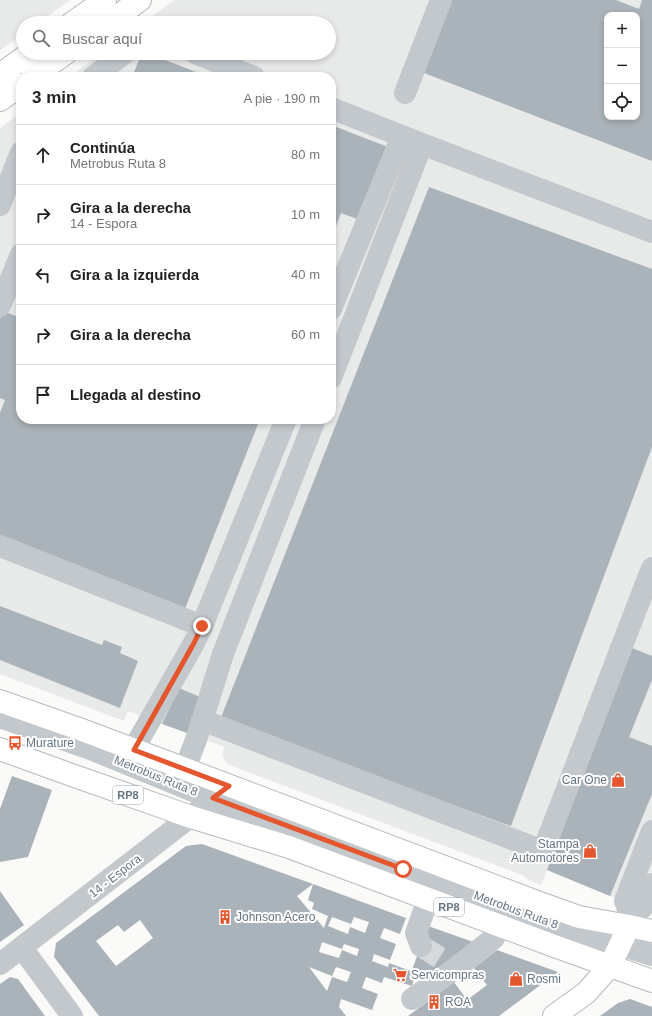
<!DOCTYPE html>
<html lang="es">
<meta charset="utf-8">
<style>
body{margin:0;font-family:Helvetica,sans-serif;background:#f6f6f6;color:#222}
.controls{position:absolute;right:12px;top:12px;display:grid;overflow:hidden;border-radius:8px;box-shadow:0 2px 6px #0003}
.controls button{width:36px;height:36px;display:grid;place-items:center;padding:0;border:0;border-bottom:1px solid #e0e0e0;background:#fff;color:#222;font:20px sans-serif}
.stop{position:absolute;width:12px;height:12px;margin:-9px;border:3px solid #e4572e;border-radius:50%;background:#fff}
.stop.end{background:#e4572e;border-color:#fff;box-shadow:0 1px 4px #0008}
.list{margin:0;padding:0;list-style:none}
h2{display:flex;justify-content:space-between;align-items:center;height:52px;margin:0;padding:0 16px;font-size:17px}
h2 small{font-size:13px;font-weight:400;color:#767676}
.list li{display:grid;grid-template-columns:26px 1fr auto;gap:12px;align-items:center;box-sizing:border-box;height:60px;padding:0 16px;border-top:1px solid #e0e0e0}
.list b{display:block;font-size:15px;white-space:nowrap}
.list p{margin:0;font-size:13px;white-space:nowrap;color:#767676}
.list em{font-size:13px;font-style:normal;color:#767676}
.icon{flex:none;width:22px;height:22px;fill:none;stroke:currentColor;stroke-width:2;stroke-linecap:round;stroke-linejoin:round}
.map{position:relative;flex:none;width:652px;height:1016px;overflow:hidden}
.search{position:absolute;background:#fff;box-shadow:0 2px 6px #0003;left:16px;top:16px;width:320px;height:44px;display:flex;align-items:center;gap:10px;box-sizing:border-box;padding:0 14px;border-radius:22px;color:#767676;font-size:15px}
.panel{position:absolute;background:#fff;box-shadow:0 2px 6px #0003;left:16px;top:72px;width:320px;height:352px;border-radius:16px}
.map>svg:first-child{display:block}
</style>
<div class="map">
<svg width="652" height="1016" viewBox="0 0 652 1016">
<rect width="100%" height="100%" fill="#fafaf8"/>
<path fill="#e8e9e9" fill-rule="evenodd" d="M0 0H70L38 23H23V34L0 50Z
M174 0H652V910L610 896 547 870 541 885 529 880 522 875 227 764 222 755 224 747 128 711 124 721 0 674V128L21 112V419H331V77H69L102 53H329V23H143ZM607 15H637V117H607Z"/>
<path fill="#aab3b9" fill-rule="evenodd" d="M452 0H616L639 9 642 0H652V161L424 73ZM607 15H637V117H607Z
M142 53H147L209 77H132Z
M331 125 388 147 360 220 341 213 331 239Z
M429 187 652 269V447L511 826 220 720Z
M3 311 21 318V419H260L185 609 0 537V413L5 400 0 398V319Z
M0 606 102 645 104 640 122 647 120 653 138 661 120 708 0 660Z
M632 648 652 656V680L629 737 652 746V794L610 896 547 870Z
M179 688 200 697 190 734 162 724Z
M12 776 52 790 28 857 0 862V809Z
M202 844 313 884 297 896 324 928 328 916 312 909 314 903 308 900 313 884 406 918 400 934 384 928 380 938 396 944 390 960 374 954 372 961 388 967 389 963 416 973 412 986 384 977 382 983 366 977 362 988 378 994 372 1010 341 999 339 1007 346 1016H99L54 957 56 943 186 846ZM332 917 351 924 354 917 369 922 365 933 350 927 348 934 328 926ZM140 920 153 938 116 966 96 941 118 925 124 932ZM322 942 342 949 344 944 359 949 357 956 342 950 339 958 319 952ZM309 967 332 976 336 967 351 972 347 982 332 977 327 991Z
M0 891 24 925 0 942Z
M428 926 482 945 436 979 412 970Z
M497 950 558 972 499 1016H408L454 982 467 1000 487 985 474 968Z
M10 977 18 979 45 1016H0V984Z
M630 999 652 1007V1016H600L618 1003Z"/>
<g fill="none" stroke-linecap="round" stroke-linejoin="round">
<path stroke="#d5d9db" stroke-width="22" stroke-dasharray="22 11" stroke-linecap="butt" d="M421 946 453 966"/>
<defs>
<path id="major" d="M72 23 105 0
M108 23 140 0
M0 75 30 53
M32 77 66 53
M0 100 21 85
M0 701 82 730 537 902 579 917 629 926 652 931
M0 749 66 773 191 817 289 847 557 947 652 981
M554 1016 586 993 610 966 629 926"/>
</defs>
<use href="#major" stroke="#b5babe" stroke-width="24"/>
<path stroke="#c3c8cc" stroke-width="22" d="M195 53 254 77
M93 77 125 53
M405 93 441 0
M331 108 422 144 652 232
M0 205 21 152
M0 306 21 254
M331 309 402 136
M331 378 422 144
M0 546 202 626
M0 717 88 748 213 799 403 869 574 931 652 955
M202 720 543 851 652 568
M133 750 194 643 202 626 286 419
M185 769 197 737 223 654 315 419
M631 917 625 901 652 831
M629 926 631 917 643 907 652 884
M421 946 416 933 428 899
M22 948 72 1016
M0 964 203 807
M412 999 456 968 494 938 500 926"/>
<use href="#major" stroke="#fff" stroke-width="22"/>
</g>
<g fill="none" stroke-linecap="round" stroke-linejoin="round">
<path stroke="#e4572e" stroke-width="5" d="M202 626 194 643 134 750 229 786 213 798 403 869"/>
</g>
<defs>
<symbol id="bus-bare" viewBox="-9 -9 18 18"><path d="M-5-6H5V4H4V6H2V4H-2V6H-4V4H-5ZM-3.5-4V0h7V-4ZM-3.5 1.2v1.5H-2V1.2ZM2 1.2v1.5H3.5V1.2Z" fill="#e4572e" stroke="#fff" stroke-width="2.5" paint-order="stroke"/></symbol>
<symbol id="shop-bare" viewBox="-9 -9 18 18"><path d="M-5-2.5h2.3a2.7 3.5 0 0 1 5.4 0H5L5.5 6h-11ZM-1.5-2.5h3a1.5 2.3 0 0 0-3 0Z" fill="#e4572e" stroke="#fff" stroke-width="2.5" paint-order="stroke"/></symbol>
<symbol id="building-bare" viewBox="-9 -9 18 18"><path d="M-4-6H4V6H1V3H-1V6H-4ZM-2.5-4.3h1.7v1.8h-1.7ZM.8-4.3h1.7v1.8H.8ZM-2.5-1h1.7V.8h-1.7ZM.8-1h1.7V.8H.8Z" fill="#e4572e" stroke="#fff" stroke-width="2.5" paint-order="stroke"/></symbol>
<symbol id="supermarket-bare" viewBox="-9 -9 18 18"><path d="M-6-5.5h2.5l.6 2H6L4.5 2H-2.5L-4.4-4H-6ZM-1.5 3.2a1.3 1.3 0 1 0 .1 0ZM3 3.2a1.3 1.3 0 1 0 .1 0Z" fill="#e4572e" stroke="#fff" stroke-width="2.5" paint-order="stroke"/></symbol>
</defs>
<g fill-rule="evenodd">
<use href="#bus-bare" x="5" y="733" width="20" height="20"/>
<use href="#shop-bare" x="608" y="770" width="20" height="20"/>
<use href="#shop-bare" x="580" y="841" width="20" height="20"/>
<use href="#building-bare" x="215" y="907" width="20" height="20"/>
<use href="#supermarket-bare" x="390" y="965" width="20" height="20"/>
<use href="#shop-bare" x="506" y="969" width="20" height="20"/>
<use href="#building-bare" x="424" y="992" width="20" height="20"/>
</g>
<g text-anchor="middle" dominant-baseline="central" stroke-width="4" stroke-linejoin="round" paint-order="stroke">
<g fill="#fff" stroke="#939fa8" stroke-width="1">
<rect x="113" y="786" width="30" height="18" rx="3"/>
<rect x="434" y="898" width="30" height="18" rx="3"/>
</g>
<g font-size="11" font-weight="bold" fill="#657683">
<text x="128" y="795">RP8</text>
<text x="449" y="907">RP8</text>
</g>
<g font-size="12" fill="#657683" stroke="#fff" text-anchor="start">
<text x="26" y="743">Murature</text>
<text x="607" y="780" text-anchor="end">Car One</text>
<text x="579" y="844" text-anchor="end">Stampa<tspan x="579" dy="14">Automotores</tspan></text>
<text x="236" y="917">Johnson Acero</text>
<text x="411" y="975">Servicompras</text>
<text x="527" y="979">Rosmi</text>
<text x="445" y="1002">ROA</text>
</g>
<g font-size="12" fill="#657683" stroke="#fff">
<text transform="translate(156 776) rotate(22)">Metrobus Ruta 8</text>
<text transform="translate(115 876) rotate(-38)">14 - Espora</text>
<text transform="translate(516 910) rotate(20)">Metrobus Ruta 8</text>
</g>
</g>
</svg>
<div class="controls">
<button>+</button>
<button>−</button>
<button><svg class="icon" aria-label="locate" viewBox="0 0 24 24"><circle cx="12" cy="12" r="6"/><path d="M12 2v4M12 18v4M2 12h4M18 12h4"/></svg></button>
</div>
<div class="stop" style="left:403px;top:869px"></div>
<div class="stop end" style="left:202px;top:626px"></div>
<div class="search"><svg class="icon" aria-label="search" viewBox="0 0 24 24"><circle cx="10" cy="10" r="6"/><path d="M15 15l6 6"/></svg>Buscar aquí</div>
<section class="panel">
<h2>3 min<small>A pie · 190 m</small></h2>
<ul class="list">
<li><svg class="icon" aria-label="ahead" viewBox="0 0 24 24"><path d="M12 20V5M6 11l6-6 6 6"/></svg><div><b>Continúa</b><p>Metrobus Ruta 8</p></div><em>80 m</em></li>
<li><svg class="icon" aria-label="right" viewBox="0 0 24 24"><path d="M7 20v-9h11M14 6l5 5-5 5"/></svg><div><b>Gira a la derecha</b><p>14 - Espora</p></div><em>10 m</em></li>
<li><svg class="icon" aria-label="left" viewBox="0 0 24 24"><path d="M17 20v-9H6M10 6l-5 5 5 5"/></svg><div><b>Gira a la izquierda</b></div><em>40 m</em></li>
<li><svg class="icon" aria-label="right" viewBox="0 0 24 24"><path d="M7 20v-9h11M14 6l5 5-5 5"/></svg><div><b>Gira a la derecha</b></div><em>60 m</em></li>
<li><svg class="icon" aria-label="arrive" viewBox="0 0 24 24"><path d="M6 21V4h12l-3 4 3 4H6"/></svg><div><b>Llegada al destino</b></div></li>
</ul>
</section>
</div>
